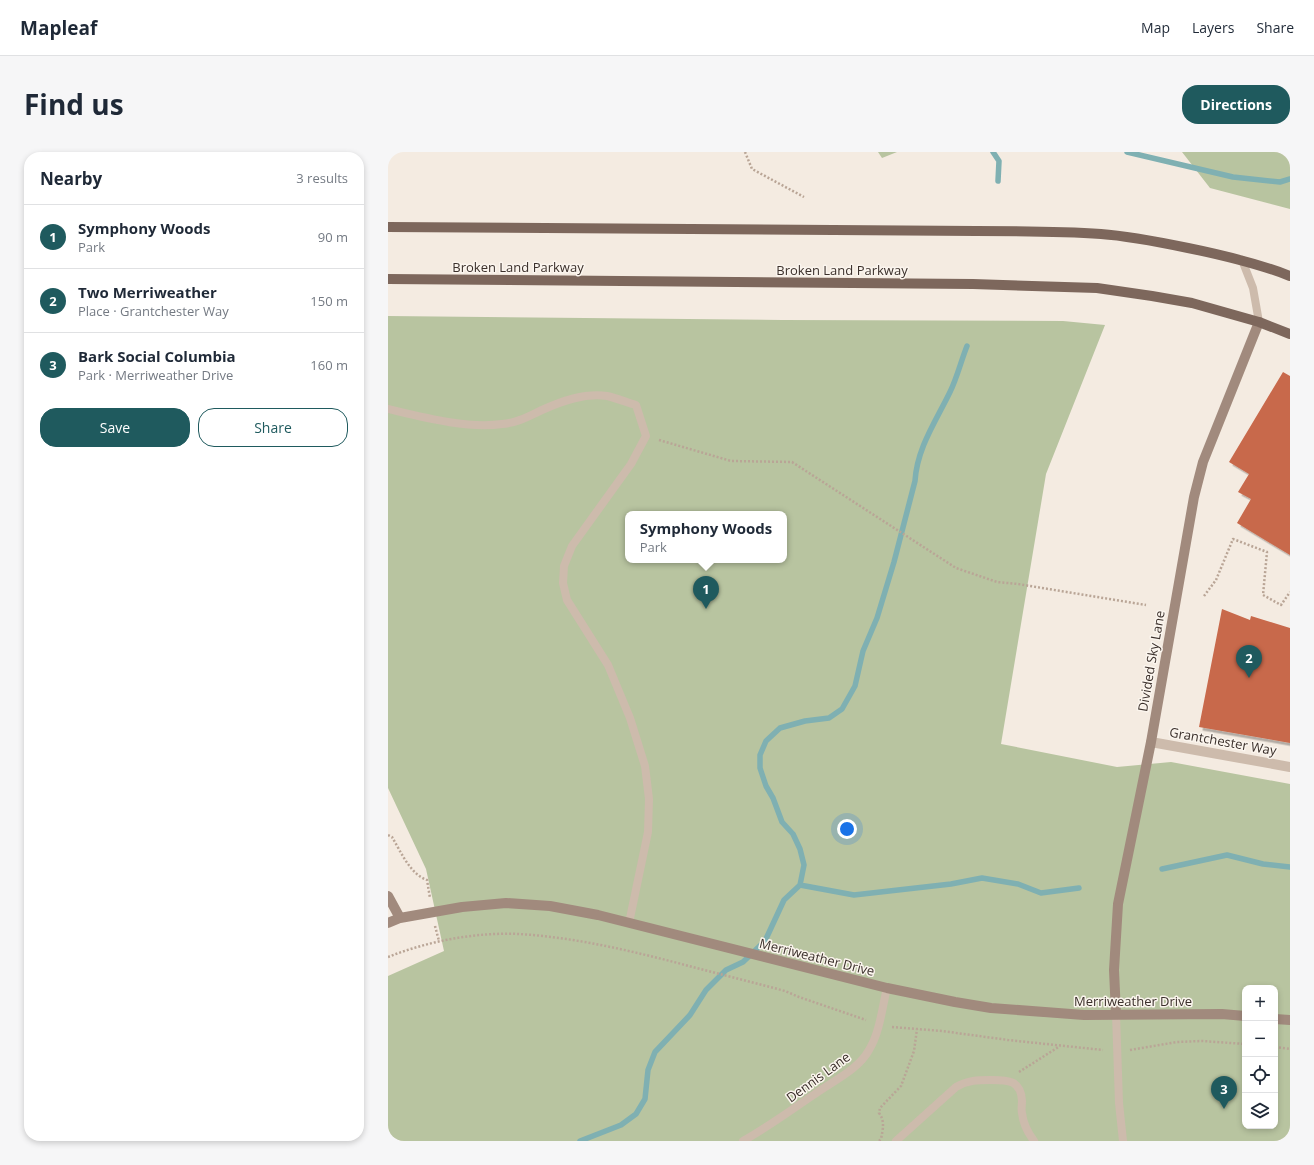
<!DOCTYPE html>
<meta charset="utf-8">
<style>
body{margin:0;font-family:"Open Sans",sans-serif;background:#f6f6f7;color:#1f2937}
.controls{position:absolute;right:12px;bottom:12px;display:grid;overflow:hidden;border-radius:8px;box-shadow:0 2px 6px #0003}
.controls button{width:36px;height:36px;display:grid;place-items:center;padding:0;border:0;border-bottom:1px solid #e0e1e3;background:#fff;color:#1f2937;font:20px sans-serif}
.you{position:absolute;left:459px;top:677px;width:14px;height:14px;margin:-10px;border:3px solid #fff;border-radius:50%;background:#1a73e8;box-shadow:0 0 0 6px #1a73e833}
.badge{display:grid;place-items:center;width:26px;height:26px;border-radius:50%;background:#1f5a5e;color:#fff;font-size:13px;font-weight:700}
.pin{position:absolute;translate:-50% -33px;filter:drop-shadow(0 1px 2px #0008)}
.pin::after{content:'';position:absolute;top:21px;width:14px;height:12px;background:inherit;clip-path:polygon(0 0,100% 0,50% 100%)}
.popup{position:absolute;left:237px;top:359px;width:162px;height:52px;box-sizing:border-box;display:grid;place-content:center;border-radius:8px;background:#fff;filter:drop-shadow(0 1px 3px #0005);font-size:13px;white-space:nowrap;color:#747a83}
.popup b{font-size:15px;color:#1f2937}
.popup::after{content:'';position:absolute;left:50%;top:100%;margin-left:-8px;border:8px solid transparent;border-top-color:#fff}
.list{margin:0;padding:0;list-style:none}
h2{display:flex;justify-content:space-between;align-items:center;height:52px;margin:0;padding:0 16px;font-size:17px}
h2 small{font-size:13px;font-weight:400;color:#747a83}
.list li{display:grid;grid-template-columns:26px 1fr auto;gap:12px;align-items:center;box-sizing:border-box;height:64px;padding:0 16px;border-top:1px solid #e0e1e3}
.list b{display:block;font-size:15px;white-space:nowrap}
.list p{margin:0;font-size:13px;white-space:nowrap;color:#747a83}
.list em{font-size:13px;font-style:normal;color:#747a83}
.actions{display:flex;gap:8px;padding:12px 16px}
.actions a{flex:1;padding:9px 0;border:1px solid #1f5a5e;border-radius:16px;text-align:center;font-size:14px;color:#1f5a5e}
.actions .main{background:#1f5a5e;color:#fff}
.icon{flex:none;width:22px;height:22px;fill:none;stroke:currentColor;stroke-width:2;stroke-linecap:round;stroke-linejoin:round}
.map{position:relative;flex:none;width:902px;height:989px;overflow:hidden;border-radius:16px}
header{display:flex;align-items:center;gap:24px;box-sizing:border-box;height:56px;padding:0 20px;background:#fff;border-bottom:1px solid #e0e1e3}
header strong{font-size:19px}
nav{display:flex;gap:22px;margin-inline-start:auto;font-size:14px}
.intro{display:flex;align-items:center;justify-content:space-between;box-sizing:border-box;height:96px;padding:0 24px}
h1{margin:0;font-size:28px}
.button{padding:10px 18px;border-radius:16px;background:#1f5a5e;color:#fff;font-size:14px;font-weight:700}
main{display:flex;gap:24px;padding:0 24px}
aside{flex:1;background:#fff;border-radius:16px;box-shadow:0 2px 6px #0003}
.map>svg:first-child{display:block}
</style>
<header>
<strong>Mapleaf</strong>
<nav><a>Map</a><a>Layers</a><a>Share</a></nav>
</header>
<div class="intro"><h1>Find us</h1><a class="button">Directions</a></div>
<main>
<aside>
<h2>Nearby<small>3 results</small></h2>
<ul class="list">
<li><span class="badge">1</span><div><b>Symphony Woods</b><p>Park</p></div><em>90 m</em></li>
<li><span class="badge">2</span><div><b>Two Merriweather</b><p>Place · Grantchester Way</p></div><em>150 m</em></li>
<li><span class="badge">3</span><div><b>Bark Social Columbia</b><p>Park · Merriweather Drive</p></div><em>160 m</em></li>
</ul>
<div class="actions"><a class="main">Save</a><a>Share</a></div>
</aside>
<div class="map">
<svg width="902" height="989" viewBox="0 0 902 989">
<defs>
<filter id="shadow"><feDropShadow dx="3.5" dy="3.5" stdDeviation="0" flood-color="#0004"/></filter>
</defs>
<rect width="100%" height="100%" fill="#f4ebe1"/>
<path fill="#b8c4a0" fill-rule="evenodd" d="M490 0H509L494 6Z
M794 0H902V57L822 36Z
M0 164 394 168 675 169 717 173 658 322 613 592 729 615 783 610 902 632V989H0V824L56 799 38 717 0 636ZM240 362H396V408H240ZM857 836H887V974H857Z"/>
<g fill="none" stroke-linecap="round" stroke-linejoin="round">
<path stroke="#7fb0b2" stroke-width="5.5" d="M605 0 611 9 610 29
M739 0 845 25 892 30 902 27
M774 717 839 703 875 712 902 715
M412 733 466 743 563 732 594 726 630 732 653 741 691 736
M192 989 233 973 248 962 257 947 260 918 267 900 302 863 318 838 338 818 355 810 377 789 396 748 412 733 416 713 412 697 405 682 394 670 385 646 378 634 372 616V603L378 589 392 576 417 569 441 566 454 557 467 534 475 499 489 466 506 410 527 329C529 296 548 269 562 240 569 226 573 209 579 194"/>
</g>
<path fill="#c8694b" filter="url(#shadow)" d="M895 220 902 224V403L849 371 863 347 850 340 861 322 841 310Z
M834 457 862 468 863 464 902 476V591L811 575Z"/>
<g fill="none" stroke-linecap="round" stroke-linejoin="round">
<path stroke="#b9a596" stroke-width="2.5" stroke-dasharray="2 2" stroke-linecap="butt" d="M357 0 364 17 416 45
M271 288 343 309 404 310 568 416 609 430 630 432 758 453
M816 444 828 428 845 387 879 400 875 443 893 453 902 440
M0 683 4 685C13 700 22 722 39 728L42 746
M47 774 51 789
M0 805C41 789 87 780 131 782 183 785 235 797 286 810 323 820 360 829 397 839L411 845 478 868
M504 875 554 879 620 888 715 898
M887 895 902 897
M742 898 789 890 814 889 857 892
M631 920 672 894
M491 989 493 987C495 977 497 969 491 961L492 956 513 934 526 899 529 877"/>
<path stroke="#cdbbac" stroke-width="8" d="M854 108 865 136 871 170
M0 257C34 265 79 277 114 272 129 271 141 264 154 258 174 249 196 241 219 244 228 246 238 250 248 253L258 284 243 312 184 394 176 414 175 431 179 448 220 513 242 566 257 614 261 647 260 680 241 771
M728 862 731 951 735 989
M355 989C380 975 403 958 427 942 445 929 470 918 481 898 492 880 494 856 499 836
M508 989 568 935C580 928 590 928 603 928 620 928 633 928 634 949 634 953 633 957 634 961 635 971 640 981 646 989"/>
<path stroke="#cdbbac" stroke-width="10" d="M763 590 902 615"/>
<path stroke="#a18a7d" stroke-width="10" d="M0 744 12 766
M0 771 12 766 74 755 118 751 162 754 210 763 499 836 567 850 603 856 696 863 834 862 857 864
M728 862 726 818 730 752 763 590 806 345 815 310 871 170
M887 867 902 868"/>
<path stroke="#7d675c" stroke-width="10" d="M0 75 588 79C630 79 671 79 713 82 742 84 771 90 800 96 834 103 869 111 902 124
M0 127 585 132 709 136 764 144 804 151 871 170 902 182"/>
</g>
<g text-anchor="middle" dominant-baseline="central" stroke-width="3" stroke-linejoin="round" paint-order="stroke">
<g font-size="13" fill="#3b302b" stroke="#fbf5ee">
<text x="130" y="115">Broken Land Parkway</text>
<text x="454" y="118">Broken Land Parkway</text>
<text transform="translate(763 509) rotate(-80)">Divided Sky Lane</text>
<text transform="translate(835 589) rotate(10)">Grantchester Way</text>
<text transform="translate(429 805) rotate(14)">Merriweather Drive</text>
<text x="745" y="849">Merriweather Drive</text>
<text transform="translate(430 925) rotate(-36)">Dennis Lane</text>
</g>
</g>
</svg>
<div class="controls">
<button>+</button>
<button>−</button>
<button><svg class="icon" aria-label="locate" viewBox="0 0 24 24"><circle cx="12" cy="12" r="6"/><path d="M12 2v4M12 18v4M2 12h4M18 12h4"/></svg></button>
<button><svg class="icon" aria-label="layers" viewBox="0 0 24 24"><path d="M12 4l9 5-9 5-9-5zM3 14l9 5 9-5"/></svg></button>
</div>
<div class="you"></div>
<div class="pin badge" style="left:318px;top:457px">1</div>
<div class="popup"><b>Symphony Woods</b>Park</div>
<div class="pin badge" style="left:861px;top:526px">2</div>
<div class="pin badge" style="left:836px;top:957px">3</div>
</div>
</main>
